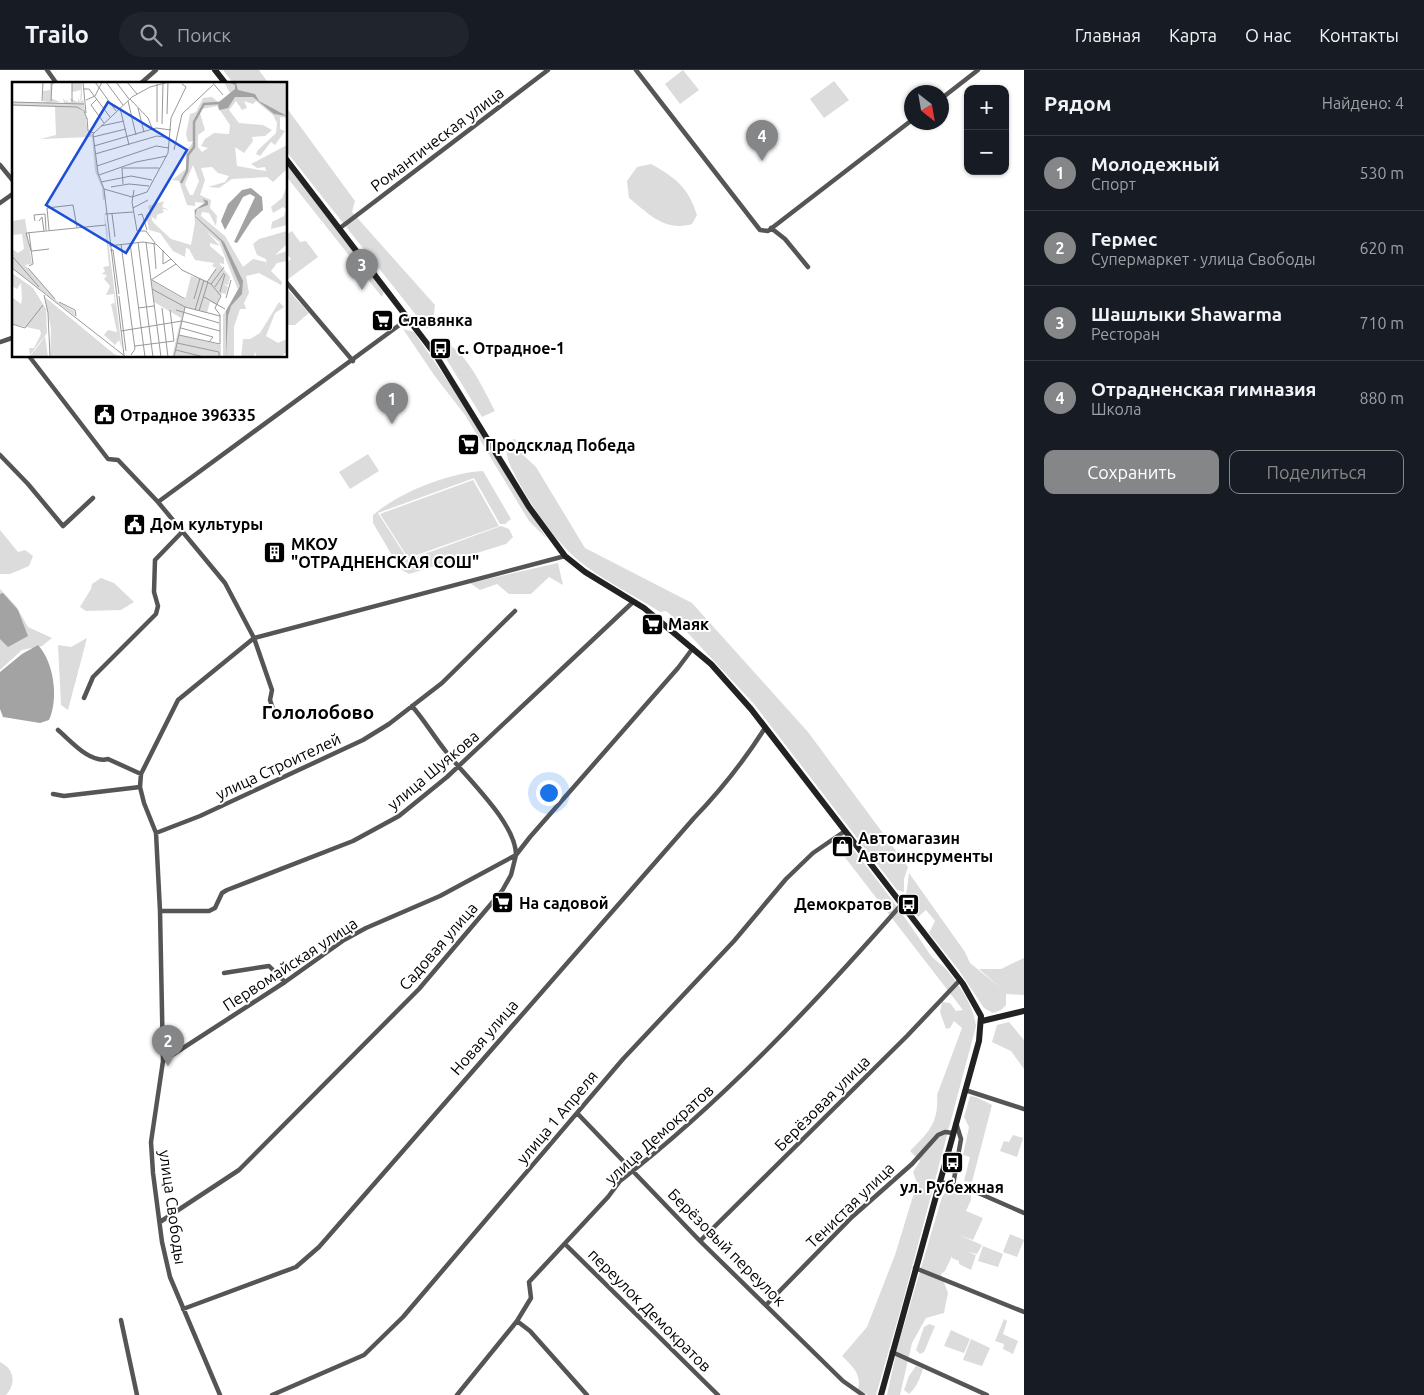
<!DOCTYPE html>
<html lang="ru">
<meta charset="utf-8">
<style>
body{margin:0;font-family:Ubuntu,sans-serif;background:#20242c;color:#f1f3f6}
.controls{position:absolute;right:15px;top:15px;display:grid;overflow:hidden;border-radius:10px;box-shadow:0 1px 4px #0004}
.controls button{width:45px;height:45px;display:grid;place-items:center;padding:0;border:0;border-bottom:1px solid #363941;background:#171b24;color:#f1f3f6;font:25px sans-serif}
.compass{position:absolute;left:904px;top:15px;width:45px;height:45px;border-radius:50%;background:#171b24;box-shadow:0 1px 4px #0004;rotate:149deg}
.you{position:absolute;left:548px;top:722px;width:18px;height:18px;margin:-12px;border:4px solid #fff;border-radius:50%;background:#1a73e8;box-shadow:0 0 0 8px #1a73e833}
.badge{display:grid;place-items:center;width:32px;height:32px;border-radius:50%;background:#858687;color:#fff;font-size:16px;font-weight:700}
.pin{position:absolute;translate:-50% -41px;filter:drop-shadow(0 1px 2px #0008)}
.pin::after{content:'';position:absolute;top:26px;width:18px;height:15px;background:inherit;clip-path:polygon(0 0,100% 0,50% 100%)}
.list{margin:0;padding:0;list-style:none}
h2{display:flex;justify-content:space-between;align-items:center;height:65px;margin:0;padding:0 20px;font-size:21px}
h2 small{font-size:16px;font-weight:400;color:#9ea1a6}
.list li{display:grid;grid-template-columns:32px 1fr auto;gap:15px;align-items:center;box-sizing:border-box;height:75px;padding:0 20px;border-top:1px solid #363941}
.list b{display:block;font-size:19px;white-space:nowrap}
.list p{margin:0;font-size:16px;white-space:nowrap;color:#9ea1a6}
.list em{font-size:16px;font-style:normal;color:#9ea1a6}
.actions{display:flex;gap:10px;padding:15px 20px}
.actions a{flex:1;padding:11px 0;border:1px solid #858687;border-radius:10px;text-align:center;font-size:18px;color:#858687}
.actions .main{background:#858687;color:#fff}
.icon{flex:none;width:28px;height:28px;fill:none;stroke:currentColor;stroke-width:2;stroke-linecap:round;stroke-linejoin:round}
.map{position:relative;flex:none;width:1024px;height:1325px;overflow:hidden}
header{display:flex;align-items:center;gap:30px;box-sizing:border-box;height:70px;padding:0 25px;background:#171b24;border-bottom:1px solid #363941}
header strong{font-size:24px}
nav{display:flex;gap:28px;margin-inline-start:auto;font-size:18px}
.search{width:350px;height:45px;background:#20242c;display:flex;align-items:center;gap:12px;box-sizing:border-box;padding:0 18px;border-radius:28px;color:#9ea1a6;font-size:19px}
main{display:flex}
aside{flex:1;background:#171b24}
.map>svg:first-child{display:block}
</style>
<header>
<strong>Trailo</strong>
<div class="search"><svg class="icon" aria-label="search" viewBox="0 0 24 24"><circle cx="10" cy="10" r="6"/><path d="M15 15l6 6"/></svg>Поиск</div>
<nav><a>Главная</a><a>Карта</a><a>О нас</a><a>Контакты</a></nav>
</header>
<main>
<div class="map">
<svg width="1024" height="1325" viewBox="0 0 1024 1325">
<rect width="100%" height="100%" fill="#fff"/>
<path fill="#dcdcdc" d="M223 0H259L269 14H234Z
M683 0 699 20 680 34 665 14Z
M834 11 849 30 824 48 810 29Z
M286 37 355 131 352 142 435 235 433 252 427 259 286 81Z
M286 94 384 221 382 227 286 106Z
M651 94C676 108 688 117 697 145L692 154C665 162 649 144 629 128L627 111 637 97Z
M292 161 300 172 306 171 318 187 287 210 286 193 291 189 286 183V165Z
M287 219 309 243 295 255H286Z
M403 259 414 262 456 323 547 469 529 451 465 345 434 305Z
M448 274C468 285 484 320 495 341L482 347 442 282Z
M515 369 521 383 536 397 585 478 692 533 808 662 908 797 904 809V822L897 820 754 634 672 546 666 541 660 542C634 525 604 511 579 491 553 470 524 425 510 395 507 388 506 380 505 372Z
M368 384 379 401 350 419 339 402Z
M483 401 511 449 505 454H500L474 408 378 443 408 490 501 456 509 459 513 467 506 474 409 504 400 499 373 453V445C400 422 448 403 483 401Z
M473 410 499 456 408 488 380 444Z
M0 460 18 482 25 480 33 486 29 496 10 504H0Z
M558 493 563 515 549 507 531 524H509L497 514 480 520 470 513Z
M101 508 114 513 134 532 121 540 86 541 80 537 91 519 92 514Z
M0 519 16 536 28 557 52 568 42 576 22 580 0 600Z
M87 568 68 640 61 635 58 575 71 577Z
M850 775C877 810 903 843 927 880 931 888 940 893 946 899 960 916 973 934 976 956L903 1231 876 1325H868L858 1319C862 1304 852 1296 842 1286L867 1257 895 1185 917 1113 913 1102 920 1091 910 1081C928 1063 939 1053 937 1025L962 958 954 951 950 958 946 959 940 942 942 932 950 933 956 941 963 940 840 781Z
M909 803 965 882 970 893 1002 919 979 899H1001L1024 888V925L1006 924V935L1001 940 993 943 984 938 958 899 929 863 935 851 926 840 918 847 906 826Z
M1009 952 1024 970V999L1011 981 992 972 997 955Z
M970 1026 976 1027 992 1035 972 1112 964 1111 970 1087 963 1085 969 1057 964 1047Z
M1013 1065 1023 1068 1017 1087 1000 1081 1004 1071 1009 1072Z
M947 1120 971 1125V1130L966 1141 983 1148 973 1170 959 1165 982 1175 977 1184 968 1182 976 1185 971 1200 959 1194V1191L952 1188V1186L945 1201 941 1204 948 1223 944 1243 926 1248 912 1273 900 1325H887L897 1279 942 1127Z
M1010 1164 1024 1170 1017 1187 1003 1182Z
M983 1176 1003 1184 998 1197 978 1191Z
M1004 1249 1007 1251 1003 1264 1018 1271 1013 1284 1003 1279 1004 1274 995 1271Z
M929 1254 935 1256 924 1282 920 1284 916 1280 924 1257Z
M951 1260 970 1269 964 1283 944 1276Z
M971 1269 990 1278 982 1296 963 1290Z
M0 1292C14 1299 17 1313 6 1325H0Z
M916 1296 923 1299C920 1308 917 1317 909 1324L904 1320 909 1306Z"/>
<path fill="#a3a3a3" d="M3 523 18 540 28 566 8 577 0 569V524Z
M38 575C54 592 59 629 49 650L40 653 3 647 0 639V602L22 584Z"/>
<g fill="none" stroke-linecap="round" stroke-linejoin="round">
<path stroke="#555" stroke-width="4.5" d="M47 0 57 14
M636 0 760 160 768 161 912 50
M140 14 156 0
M942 28 978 0
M0 95 14 112
M0 133 14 123
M340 158 548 0
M771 158 785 169 808 197
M286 212 353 291
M0 272 12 268 14 269
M29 286 108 389 118 390 158 432 225 513 254 568 272 620 270 630 275 645
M0 385 28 414 63 456 93 428
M158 432 409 248
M84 628 93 607 156 544 158 536 154 522 155 490 182 462
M58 660C71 671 90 694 108 689L141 704
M53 724 64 726 140 717
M156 763 200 746 363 670 389 654 442 613 515 541
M160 841H209L215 838 222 823 227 820 353 771 399 746 447 707 633 532
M224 903 269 896 285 912
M163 991 285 912 344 870 366 858 440 826 516 785C516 752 464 706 444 679 433 665 424 650 412 636
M965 1020 1024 1039
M577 1043 700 1171 843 1311 863 1325
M940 1112 967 1118 1024 1143
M953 1115 961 1069 956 1053
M160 1152 239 1100 419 919 502 821 511 805 516 785 530 767 678 598 693 578
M700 1171 907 966 960 910
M565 1174 718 1325
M915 1198 1024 1242
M767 1234 852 1147 912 1094 938 1065 945 1062 953 1063
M183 1239 296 1197 319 1177 694 748C721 720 744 691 765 658
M121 1250 137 1325
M517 1251 530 1261 587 1325
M892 1282 987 1325
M220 1325 170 1207 162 1172 153 1103 151 1072 163 991 160 841 156 763 144 733 140 717 141 704 178 630 254 568 565 486
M272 1325 364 1285 403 1247 623 989 734 871 786 809 813 783 845 761
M457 1325 517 1251 531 1228 529 1212 608 1127 620 1111C723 1031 815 933 901 835"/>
<path stroke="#222" stroke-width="6" d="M215 0 226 14
M286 89 435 284 529 437 565 486 585 502 644 538 711 594 751 639 934 876 963 914 981 946 979 971 881 1325
M982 951 1024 941"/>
</g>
<defs>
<symbol id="supermarket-square" viewBox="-11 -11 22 22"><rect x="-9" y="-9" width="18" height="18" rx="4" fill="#000" stroke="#fff"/><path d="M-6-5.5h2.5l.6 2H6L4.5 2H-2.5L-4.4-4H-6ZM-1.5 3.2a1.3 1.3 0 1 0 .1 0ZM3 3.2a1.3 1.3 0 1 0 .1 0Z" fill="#fff"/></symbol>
<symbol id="bus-square" viewBox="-11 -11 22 22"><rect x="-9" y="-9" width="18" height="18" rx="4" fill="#000" stroke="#fff"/><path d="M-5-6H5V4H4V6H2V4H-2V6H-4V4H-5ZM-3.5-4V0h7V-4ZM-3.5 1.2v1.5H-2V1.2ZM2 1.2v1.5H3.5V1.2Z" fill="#fff"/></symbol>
<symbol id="civic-square" viewBox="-11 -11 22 22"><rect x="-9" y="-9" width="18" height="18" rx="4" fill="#000" stroke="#fff"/><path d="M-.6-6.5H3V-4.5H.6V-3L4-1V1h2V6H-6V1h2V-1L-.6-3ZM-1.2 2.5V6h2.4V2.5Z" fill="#fff"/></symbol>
<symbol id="building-square" viewBox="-11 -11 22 22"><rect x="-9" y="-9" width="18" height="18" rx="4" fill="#000" stroke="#fff"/><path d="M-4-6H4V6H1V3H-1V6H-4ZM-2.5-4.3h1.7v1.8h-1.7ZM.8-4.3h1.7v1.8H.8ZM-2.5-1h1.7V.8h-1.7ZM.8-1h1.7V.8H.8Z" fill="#fff"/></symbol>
<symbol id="shop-square" viewBox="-11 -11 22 22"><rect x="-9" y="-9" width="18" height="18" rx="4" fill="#000" stroke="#fff"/><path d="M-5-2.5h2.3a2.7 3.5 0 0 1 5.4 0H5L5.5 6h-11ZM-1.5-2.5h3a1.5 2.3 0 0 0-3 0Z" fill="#fff"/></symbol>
</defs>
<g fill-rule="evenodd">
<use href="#supermarket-square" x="370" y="238" width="25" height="25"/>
<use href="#bus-square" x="428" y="266" width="25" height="25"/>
<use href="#civic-square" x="92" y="332" width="25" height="25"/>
<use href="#supermarket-square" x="456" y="362" width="25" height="25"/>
<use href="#civic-square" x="122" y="442" width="25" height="25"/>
<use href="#building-square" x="262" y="470" width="25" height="25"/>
<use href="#supermarket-square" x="640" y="542" width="25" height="25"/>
<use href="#shop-square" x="830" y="764" width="25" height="25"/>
<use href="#supermarket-square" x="490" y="820" width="25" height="25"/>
<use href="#bus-square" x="896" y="822" width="25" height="25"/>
<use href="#bus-square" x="940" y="1080" width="25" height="25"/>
</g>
<g text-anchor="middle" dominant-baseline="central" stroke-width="4" stroke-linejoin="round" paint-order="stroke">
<g font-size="16" fill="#000" stroke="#fff">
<text transform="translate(437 69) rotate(-37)">Романтическая улица</text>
<text transform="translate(278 696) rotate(-25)">улица Строителей</text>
<text transform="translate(433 700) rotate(-40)">улица Шуякова</text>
<text transform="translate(438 876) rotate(-49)">Садовая улица</text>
<text transform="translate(290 894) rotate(-33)">Первомайская улица</text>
<text transform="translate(484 967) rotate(-49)">Новая улица</text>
<text transform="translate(822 1033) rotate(-45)">Берёзовая улица</text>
<text transform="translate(557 1047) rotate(-50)">улица 1 Апреля</text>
<text transform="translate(659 1064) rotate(-42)">улица Демократов</text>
<text transform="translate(850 1135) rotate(-44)">Тенистая улица</text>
<text transform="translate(173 1137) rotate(82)">улица Свободы</text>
<text transform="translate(727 1177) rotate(45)">Берёзовый переулок</text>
<text transform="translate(650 1240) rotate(45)">переулок Демократов</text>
</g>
<g font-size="16" font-weight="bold" fill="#000" stroke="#fff" text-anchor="start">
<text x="398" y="250">Славянка</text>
<text x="457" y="278">с. Отрадное-1</text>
<text x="120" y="345">Отрадное 396335</text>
<text x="485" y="375">Продсклад Победа</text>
<text x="150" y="454">Дом культуры</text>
<text x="291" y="474">МКОУ<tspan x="291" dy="18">"ОТРАДНЕНСКАЯ СОШ"</tspan></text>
<text x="668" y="554">Маяк</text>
<text x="858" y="768">Автомагазин<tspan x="858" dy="18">Автоинсрументы</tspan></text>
<text x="519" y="833">На садовой</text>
<text x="892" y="834" text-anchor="end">Демократов</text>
<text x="952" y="1117" text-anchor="middle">ул. Рубежная</text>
</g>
<g font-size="19" font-weight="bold" fill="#000" stroke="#fff">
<text x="318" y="642">Гололобово</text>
</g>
</g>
<g transform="translate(12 12)">
<rect width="275" height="275" fill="#fff"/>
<path d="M38 0 43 1 40 3 39 16 48 20 38 21 65 22 52 21 51 16 54 20 55 17 56 20H60L57 16 66 20V16L68 20 69 8 60 10V1L70 0V15L68 21 71 17 74 32 71 27 66 26 73 31 76 51 81 52 86 92 93 111 94 132 93 117 91 118 90 106 83 89 80 55 28 57 44 53 43 25H63L0 24V20L35 21 30 20 36 19H31V9L38 8ZM212 0H275V36L268 35V47L273 49 263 63 259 60 248 74 244 72 246 68 264 51 265 41 261 33 244 19 241 22 232 19 235 26 230 28 224 19 217 28 227 41 251 43 260 48 253 54 240 55 241 59 232 71 223 65 225 84 254 89 253 85 245 86 239 82 275 63V87L261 100 255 95 220 97 207 106 196 105 213 100 217 94 206 91 200 85 189 86 193 98 188 113 199 118 198 126 205 134 204 144 197 131 190 130 189 134 213 154 231 185 241 177 254 180 255 184 254 177 245 173 241 162 247 157 275 149V162L263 173 275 169V179L265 181 259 189 270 200 269 203 247 191 234 194 237 211 232 221 234 227H228L222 245V275H211V233L226 208 207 160 194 149 208 164 198 161V164L212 176V182L207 181 218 195 216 203 212 202 216 205 214 212 210 211 204 223 192 216 198 220 195 231 173 225 167 253 209 263V275H160L169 236 142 220 139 198 173 218 179 194 196 199 204 186 200 184 202 181 183 178 177 167 174 166 173 175 161 169 148 151 137 148 134 132 138 131 136 124 152 119 150 125 157 128 150 127 152 130 145 133 144 138 139 134 141 140 159 157 179 163 183 141 182 128 192 121 183 120V124L175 123 167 99 160 98 174 87V69L182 59 176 60 174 52 178 32 184 30 191 16 200 15 206 20 218 11ZM205 24 218 43 217 52 202 51 193 57 189 64 196 66 190 70 186 65V53L193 48 188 31 190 27ZM181 83 187 99 181 113H178L173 102ZM275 104V143L259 147 260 140 272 134 274 127 271 125 261 131 259 125 270 116ZM92 131 97 156 95 151 110 267 107 258 103 263 92 253 96 248 105 250 99 222 102 221 103 224 102 212 94 213 98 204 92 197 95 193 90 192 93 189 91 185 97 184ZM13 137 20 182 13 183 45 219 62 229 63 234 0 186V167L6 171 12 167 10 152 0 153V139ZM0 191 21 206 34 227 35 251 18 273 17 266H22L29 252 28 248 0 242V215L9 222 10 217 9 201 5 207 0 204ZM33 215 102 272 110 275H38L39 247ZM267 220 272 225 263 231 254 254 266 261 275 257V270L268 275H245L243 270 242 275H229L231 257H238L248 251ZM33 254 36 275H17L27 263Z" fill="#dcdcdc" fill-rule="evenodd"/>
<path d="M216 0 224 1 226 8 243 12 247 19 275 34 262 32 241 15H223L216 26 207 28 206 21 223 7V3ZM239 106 250 115 251 128 240 138 225 161 222 160 243 115 238 112 231 115 213 148 209 139 216 122 230 108ZM191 117 196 119V123L185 127 183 134 212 160 231 199 230 212 219 224 216 234 214 275V229L228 204 209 159 183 135V128L193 121Z" fill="#a3a3a3"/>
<path fill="none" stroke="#a3a3a3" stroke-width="2.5" d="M169 101 175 89 176 73 182 65V40L192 22 207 21"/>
<path fill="none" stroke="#999" stroke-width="1" d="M71 0 74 31M83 0 104 29M94 0 111 23M104 0 117 17M115 0 125 12M200 0 211 13M71 7H77L98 35M85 17 79 23 92 41M118 17 136 36 140 46M74 18 83 14 90 0M30 19 31 0M39 19 40 0M116 19 124 53M0 20 72 22M60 20V0M0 23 65 25 72 29 75 37M108 26 117 63M126 26 132 50M155 32 156 0M75 36 76 49 82 51M145 40V2M150 42 151 1M89 44 112 39M81 55 114 47M82 64 144 46 159 48M162 68 170 32 201 3M83 72 145 54 158 56M85 84 144 64 157 66M87 93 124 80 155 74M89 100 119 94 140 98M111 102 110 86H147M99 105 117 102 137 104M92 107 120 115 135 110 156 71 159 36 174 5 170 2M122 108 120 120 125 149H134L143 161M121 126 136 118M93 132 121 130M100 132 103 155M126 133 130 132 135 148M23 139 22 133 33 132 34 148M27 139 30 135 32 149M37 148 35 126 61 123 65 146M17 151 21 182 17 184M126 160 141 275M134 160 149 275M118 161 133 275M142 161 144 187M109 162 123 267 119 273M97 164 131 160 144 162 170 188 199 202 209 214M98 168H101L107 212M151 168V182L159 177M19 169 14 151 94 143M20 169 37 167M0 174 27 205M0 186 114 275M16 186 43 217M139 198 164 182M140 198 173 217M195 200 204 187M199 202 212 185M203 205 212 191M140 207 173 225 208 234M208 210 213 192M32 213 36 231 38 275M107 214 114 269M192 215 213 227M214 216 219 198M182 217 188 196M47 220 63 228 64 234M126 226 142 224M150 226 156 275M164 228 207 241M183 228 192 198M187 229 196 200M0 242 13 246 31 223M169 246 201 255 197 260M109 249 170 239 208 249M167 253 208 262V233L203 226 209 214M165 261 207 270V274M123 264 162 259 158 228M164 268 192 275M112 273 92 107 86 91 81 52 120 15 138 5 157 0M162 275 173 225"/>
<path fill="#1d4ed8" fill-opacity="0.15" stroke="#1d4ed8" stroke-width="2.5" d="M96 20 175 68 114 171 34 123Z"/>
<rect width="275" height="275" fill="none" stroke="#000" stroke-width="2.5"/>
</g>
</svg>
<div class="controls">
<button>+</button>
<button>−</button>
</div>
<svg class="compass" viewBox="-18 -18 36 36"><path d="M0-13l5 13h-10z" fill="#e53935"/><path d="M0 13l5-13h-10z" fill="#9ea1a6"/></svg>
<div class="you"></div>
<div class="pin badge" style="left:392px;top:354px">1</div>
<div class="pin badge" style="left:168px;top:996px">2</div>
<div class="pin badge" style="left:362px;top:220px">3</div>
<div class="pin badge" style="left:762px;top:91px">4</div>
</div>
<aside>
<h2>Рядом<small>Найдено: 4</small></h2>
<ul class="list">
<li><span class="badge">1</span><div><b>Молодежный</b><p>Спорт</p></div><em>530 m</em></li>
<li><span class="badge">2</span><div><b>Гермес</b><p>Супермаркет · улица Свободы</p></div><em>620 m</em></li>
<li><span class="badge">3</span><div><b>Шашлыки Shawarma</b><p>Ресторан</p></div><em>710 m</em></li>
<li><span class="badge">4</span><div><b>Отрадненская гимназия</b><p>Школа</p></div><em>880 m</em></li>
</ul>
<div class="actions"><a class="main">Сохранить</a><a>Поделиться</a></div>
</aside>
</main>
